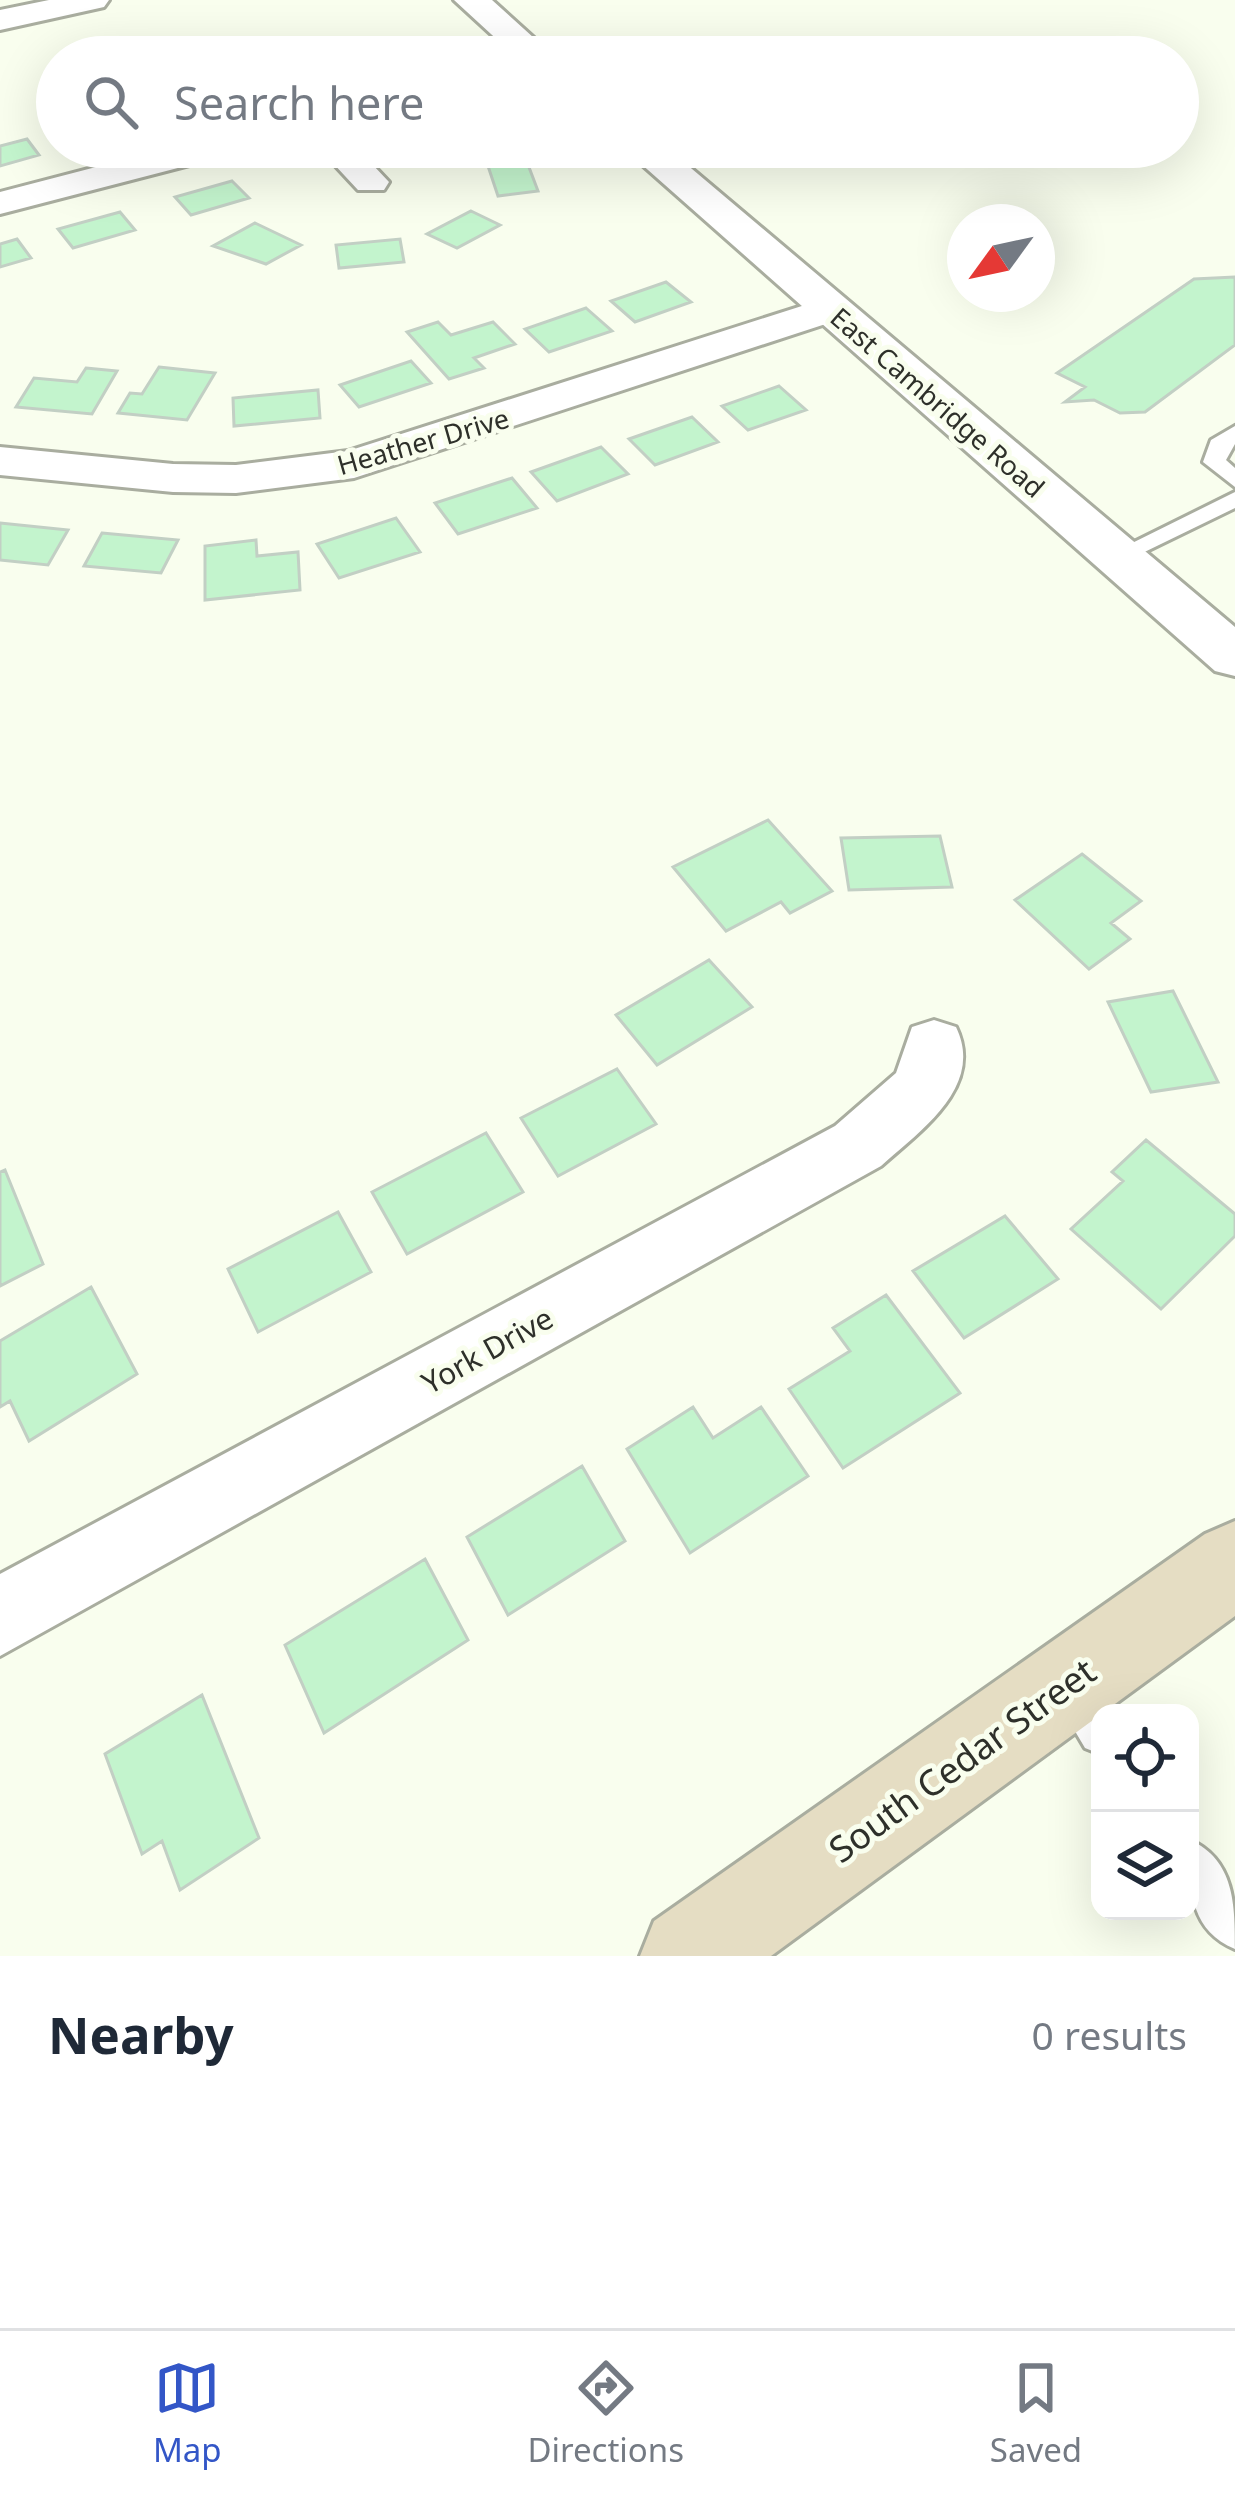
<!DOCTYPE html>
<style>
body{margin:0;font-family:"Noto Sans",sans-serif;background:#f2f2f3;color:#1f2937}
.controls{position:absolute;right:36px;bottom:36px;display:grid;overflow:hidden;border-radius:24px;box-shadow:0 12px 48px #0002}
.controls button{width:108px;height:108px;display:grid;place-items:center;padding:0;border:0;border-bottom:3px solid #e0e1e3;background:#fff;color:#1f2937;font:60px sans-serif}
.compass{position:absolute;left:947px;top:204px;width:108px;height:108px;border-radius:50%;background:#fff;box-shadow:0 12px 48px #0002;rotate:237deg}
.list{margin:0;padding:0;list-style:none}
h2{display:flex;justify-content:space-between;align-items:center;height:156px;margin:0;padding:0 48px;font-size:51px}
h2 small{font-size:39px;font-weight:400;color:#747a83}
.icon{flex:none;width:66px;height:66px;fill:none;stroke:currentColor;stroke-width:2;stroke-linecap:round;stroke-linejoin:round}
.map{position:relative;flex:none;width:1235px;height:1956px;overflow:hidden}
.search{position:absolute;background:#fff;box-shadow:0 12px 48px #0002;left:36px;right:36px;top:36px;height:132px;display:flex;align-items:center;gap:30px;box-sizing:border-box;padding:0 42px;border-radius:66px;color:#747a83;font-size:45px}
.sheet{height:372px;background:#fff}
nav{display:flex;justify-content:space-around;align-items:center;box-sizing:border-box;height:168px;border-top:3px solid #e0e1e3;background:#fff;font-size:33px;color:#747a83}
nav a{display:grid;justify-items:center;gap:6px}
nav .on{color:#3356c7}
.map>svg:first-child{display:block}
</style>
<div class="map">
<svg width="1235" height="1956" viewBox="0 0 1235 1956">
<rect width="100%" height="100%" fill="#f9feee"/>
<path fill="#c3f4cd" stroke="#c2cfc4" stroke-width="3" d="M414 44 429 57H364Z
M27 139 39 155 0 166V146Z
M527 162 538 191 498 196 488 166Z
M232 181 249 198 191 215 175 197Z
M471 211 500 225 457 248 427 234Z
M120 212 135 230 73 248 58 229Z
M255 223 301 245 266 264 213 246Z
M17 239 31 258 0 267V244Z
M400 239 404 262 339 268 336 245Z
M1235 277V345L1145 412 1120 413 1094 400 1065 402 1085 387 1057 373 1194 279Z
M666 282 691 302 635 322 611 301Z
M586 308 612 331 549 352 525 329Z
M438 322 451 335 493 322 515 344 474 358 484 368 449 379 407 332Z
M411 361 431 383 359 407 340 385Z
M159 367 215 373 187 420 118 413 130 393 142 394Z
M86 368 117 371 92 414 16 407 34 378 77 382Z
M779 386 806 410 748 430 722 406Z
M318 390 320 418 234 426 233 398Z
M692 417 718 442 655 465 629 439Z
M601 447 628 474 557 501 531 472Z
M512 478 537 508 458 534 435 503Z
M396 518 420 552 339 578 317 544Z
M0 523 68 530 48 565 0 560Z
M102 533 178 540 161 573 84 566Z
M256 540 257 556 298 552 300 590 205 600V546Z
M768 820 832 891 790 913 781 902 726 931 673 867Z
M940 836 952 887 849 890 841 838Z
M1082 854 1141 901 1111 923 1130 939 1089 969 1015 900Z
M709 960 752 1007 657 1065 616 1015Z
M1173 991 1218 1082 1151 1092 1108 1002Z
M617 1069 656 1124 558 1176 521 1118Z
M486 1133 523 1192 407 1254 372 1192Z
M1146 1140 1235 1214V1236L1161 1309 1071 1229 1123 1181 1112 1172Z
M5 1170 43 1264 0 1286V1172Z
M338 1212 371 1272 258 1332 228 1269Z
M1005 1216 1058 1279 964 1338 913 1271Z
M91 1287 137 1374 29 1441 10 1401 0 1407V1341Z
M886 1295 960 1393 843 1468 789 1389 850 1351 833 1328Z
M693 1407 713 1438 761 1407 808 1476 690 1553 627 1449Z
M582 1466 625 1541 508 1615 467 1537Z
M425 1559 468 1640 324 1733 285 1645Z
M202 1695 259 1838 180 1890 162 1841 142 1854 105 1754Z"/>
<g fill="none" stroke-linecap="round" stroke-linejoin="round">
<defs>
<path id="service" d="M1235 426V444L1226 460 1235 468V487L1203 462 1211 440Z
M1235 492V508L1126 561H1110L1106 556Z
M1070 1669 1084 1675 1111 1713H1100V1754L1085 1748 1050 1689 1056 1675Z
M1190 1840C1235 1860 1235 1906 1235 1949 1187 1929 1190 1884 1190 1840Z"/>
<path id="minor" d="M49 0H109L104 7 0 30V10Z
M173 147H233L228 155 0 214V192Z
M318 147H356L389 182 384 190H358Z
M830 297 844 300 850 309 844 318 354 478 236 493 173 492 0 475V447L173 464 236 465 348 451Z
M934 1020 956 1027C985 1087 920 1131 881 1166L0 1656V1574L835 1126 896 1073 912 1027Z"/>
<path id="tertiary" d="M454 0H492L555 57H516Z
M622 147H666L1235 627V676L1215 671Z"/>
<path id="secondary" d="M1235 1521V1616L771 1956H640L654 1921 1205 1534Z"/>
</defs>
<use href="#service" stroke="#a9ad9f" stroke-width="6"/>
<use href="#minor" stroke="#a9ad9f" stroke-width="6"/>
<use href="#tertiary" stroke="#a9ad9f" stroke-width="6"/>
<use href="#secondary" stroke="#a9ad9f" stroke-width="6"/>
<use href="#service" fill="#fff" fill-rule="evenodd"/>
<use href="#minor" fill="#fff" fill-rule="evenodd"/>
<use href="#tertiary" fill="#fff" fill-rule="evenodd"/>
<use href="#secondary" fill="#e5ddc3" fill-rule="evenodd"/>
</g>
<g text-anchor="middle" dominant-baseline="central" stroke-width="10" stroke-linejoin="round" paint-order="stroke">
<g font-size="27" fill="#2e302a" stroke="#f9feee">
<text transform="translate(938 402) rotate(41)">East Cambridge Road</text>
<text transform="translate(423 441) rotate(-16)">Heather Drive</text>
</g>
<g font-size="30" fill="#2e302a" stroke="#f9feee">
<text transform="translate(487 1350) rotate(-29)">York Drive</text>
</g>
<g font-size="36" fill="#2e302a" stroke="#f9feee">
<text transform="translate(962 1760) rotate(-36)">South Cedar Street</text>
</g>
</g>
</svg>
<div class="controls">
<button><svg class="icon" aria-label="locate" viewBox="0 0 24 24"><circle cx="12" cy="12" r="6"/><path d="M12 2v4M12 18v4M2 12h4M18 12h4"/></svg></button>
<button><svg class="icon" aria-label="layers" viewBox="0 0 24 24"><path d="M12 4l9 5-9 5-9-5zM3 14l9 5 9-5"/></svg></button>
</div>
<svg class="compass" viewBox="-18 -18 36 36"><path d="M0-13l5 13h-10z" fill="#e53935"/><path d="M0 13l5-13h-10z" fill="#747a83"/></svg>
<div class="search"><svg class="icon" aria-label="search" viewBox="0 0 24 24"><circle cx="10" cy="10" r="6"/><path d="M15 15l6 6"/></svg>Search here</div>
</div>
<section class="sheet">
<h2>Nearby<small>0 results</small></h2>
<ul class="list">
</ul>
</section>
<nav>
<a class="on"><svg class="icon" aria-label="map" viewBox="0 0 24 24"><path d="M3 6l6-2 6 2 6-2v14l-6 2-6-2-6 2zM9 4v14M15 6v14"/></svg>Map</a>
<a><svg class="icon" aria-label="directions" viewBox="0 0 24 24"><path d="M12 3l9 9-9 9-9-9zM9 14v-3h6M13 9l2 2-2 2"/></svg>Directions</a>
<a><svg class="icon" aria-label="saved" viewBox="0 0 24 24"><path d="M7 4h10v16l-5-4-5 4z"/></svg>Saved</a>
</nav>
